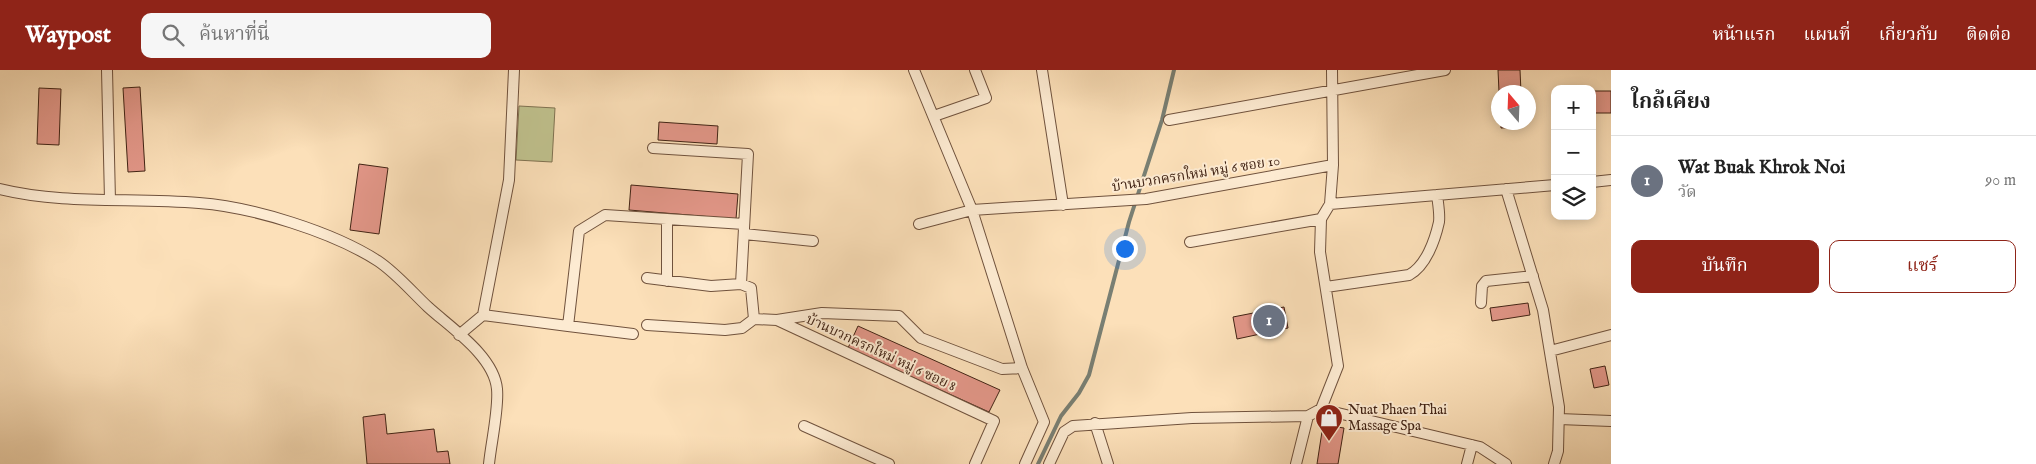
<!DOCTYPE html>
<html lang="th">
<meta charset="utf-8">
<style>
body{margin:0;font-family:"IM FELL English","Noto Serif Thai",serif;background:#f6f6f6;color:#222}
.controls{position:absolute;right:15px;top:15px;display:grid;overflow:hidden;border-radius:10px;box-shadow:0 2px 12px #0003}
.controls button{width:45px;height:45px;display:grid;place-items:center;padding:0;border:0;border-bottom:1px solid #e0e0e0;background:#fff;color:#222;font:25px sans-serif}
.compass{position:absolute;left:1491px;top:15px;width:45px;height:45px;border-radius:50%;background:#fff;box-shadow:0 2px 12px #0003;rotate:341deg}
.you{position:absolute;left:1124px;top:178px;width:18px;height:18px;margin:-12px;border:4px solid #fff;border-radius:50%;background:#1a73e8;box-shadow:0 0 0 8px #1a73e833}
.badge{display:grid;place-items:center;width:32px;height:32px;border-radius:50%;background:#8f2418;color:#fff;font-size:16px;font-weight:700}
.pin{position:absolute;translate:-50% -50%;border:2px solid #fff;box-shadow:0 1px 5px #0006}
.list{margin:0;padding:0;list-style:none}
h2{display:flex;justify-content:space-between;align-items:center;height:65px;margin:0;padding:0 20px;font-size:21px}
h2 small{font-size:16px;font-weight:400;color:#767676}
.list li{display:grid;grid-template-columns:32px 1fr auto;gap:15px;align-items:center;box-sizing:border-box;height:90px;padding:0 20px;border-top:1px solid #e0e0e0}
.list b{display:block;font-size:19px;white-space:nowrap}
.list p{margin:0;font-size:16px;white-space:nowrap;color:#767676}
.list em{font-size:16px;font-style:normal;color:#767676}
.actions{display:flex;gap:10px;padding:15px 20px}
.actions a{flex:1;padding:11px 0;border:1px solid #8f2418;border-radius:10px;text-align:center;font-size:18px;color:#8f2418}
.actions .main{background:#8f2418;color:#fff}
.icon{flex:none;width:28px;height:28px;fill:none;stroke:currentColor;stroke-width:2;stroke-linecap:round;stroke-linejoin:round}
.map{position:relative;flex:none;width:1611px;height:394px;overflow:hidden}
header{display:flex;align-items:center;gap:30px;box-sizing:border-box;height:70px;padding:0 25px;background:#8f2418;color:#fff}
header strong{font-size:24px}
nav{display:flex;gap:28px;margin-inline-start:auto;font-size:18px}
.search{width:350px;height:45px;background:#f6f6f6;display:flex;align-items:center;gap:12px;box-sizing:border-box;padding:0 18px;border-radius:10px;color:#767676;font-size:19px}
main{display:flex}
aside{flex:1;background:#fff}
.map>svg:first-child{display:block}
</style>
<header>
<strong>Waypost</strong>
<div class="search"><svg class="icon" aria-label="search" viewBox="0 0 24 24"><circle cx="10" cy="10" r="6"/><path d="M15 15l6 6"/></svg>ค้นหาที่นี่</div>
<nav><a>หน้าแรก</a><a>แผนที่</a><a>เกี่ยวกับ</a><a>ติดต่อ</a></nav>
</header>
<main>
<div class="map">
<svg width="1611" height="394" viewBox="0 0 1611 394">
<rect width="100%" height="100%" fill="#fce0b9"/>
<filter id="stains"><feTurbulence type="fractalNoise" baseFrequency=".004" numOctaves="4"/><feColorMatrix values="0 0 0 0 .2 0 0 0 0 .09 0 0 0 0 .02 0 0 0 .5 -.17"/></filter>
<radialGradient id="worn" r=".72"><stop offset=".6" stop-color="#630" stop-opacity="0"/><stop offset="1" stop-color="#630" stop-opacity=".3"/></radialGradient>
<path fill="#c0c28e" stroke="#807251" d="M519 36 555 38 552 92 516 90Z"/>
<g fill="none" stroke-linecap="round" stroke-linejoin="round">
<path stroke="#797f73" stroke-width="4" d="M1038 394 1061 346 1079 323 1089 305 1129 152 1162 50 1174 0"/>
</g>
<path fill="#e39789" stroke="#412314" d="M1498 0H1520L1521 22H1499Z
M140 17 145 101 128 102 123 18Z
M39 18 61 19 59 75 37 74Z
M1592 21H1611V43H1592Z
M659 52 718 56 717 74 658 70Z
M1501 52H1522V57L1501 58Z
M359 94 388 98 379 164 350 160Z
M631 115 738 124 736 149 629 140Z
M1528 233 1530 245 1492 251 1490 238Z
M1284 237 1288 258 1237 269 1233 247Z
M858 256 1000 320 989 342 848 278Z
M1605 296 1609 315 1594 318 1590 299Z
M385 344 387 364 434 359 437 382 448 381 450 394H367L363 347Z
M1323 355 1344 358 1338 394H1317Z"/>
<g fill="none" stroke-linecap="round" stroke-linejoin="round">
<defs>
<path id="minor" d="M107 0 110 130
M914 0 972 140 1022 298 1044 352 1025 394
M1042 0 1063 135
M934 46 986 28 975 0
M1169 50 1445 0
M1592 112 1611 110
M0 119C65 135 133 127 199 133 253 137 333 162 378 191 396 203 412 222 428 237 451 258 494 286 497 319 499 339 491 373 489 394
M1506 119 1543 240 1559 337 1558 381 1554 394
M1330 134 1555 115
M919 154 972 140 1146 129 1333 95
M744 164 813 171
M1190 172 1321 149
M647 208 711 216 741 214
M667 211V149
M1326 217 1409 205C1426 196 1435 170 1439 152 1440 144 1438 133 1437 125
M1481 233 1482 216 1486 211 1533 206
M483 245 509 110 514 0
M754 249 777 250 994 351 975 394
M777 250 822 243 899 246 921 268 1002 299 1022 298
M647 255 725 260 742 258 754 249 751 218 741 214 748 84 653 78
M568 256 633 264
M459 265 483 245 568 256 579 161 605 145 744 154
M1550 281 1611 265
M1321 339 1480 377 1506 394
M1559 349 1611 351
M1095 353 1108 394
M804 356 889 394
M1049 394 1064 362 1073 356 1192 348 1308 346 1321 339 1338 296 1320 182 1321 149 1330 134 1333 95 1332 0
M1296 394 1308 346
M1467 394 1472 375"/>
</defs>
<use href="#minor" stroke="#70523d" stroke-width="12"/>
<use href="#minor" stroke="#fdebd2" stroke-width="10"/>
</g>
<defs>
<symbol id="shop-pin" viewBox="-11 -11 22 30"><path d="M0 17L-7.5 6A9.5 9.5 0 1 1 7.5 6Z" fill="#8f2418" stroke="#fdebd2"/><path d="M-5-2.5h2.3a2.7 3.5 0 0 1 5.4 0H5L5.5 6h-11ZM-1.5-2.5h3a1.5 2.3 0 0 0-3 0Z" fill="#fff"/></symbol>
</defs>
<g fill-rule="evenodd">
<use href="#shop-pin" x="1313" y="332" width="32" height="43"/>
</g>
<g text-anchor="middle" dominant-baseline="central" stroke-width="4" stroke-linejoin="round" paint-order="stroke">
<g font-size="14" fill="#412314" stroke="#fdebd2">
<text transform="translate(1196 104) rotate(-9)">บ้านบวกครกใหม่ หมู่ 6 ซอย 10</text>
<text transform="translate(881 283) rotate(25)">บ้านบวกครกใหม่ หมู่ 6 ซอย 8</text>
</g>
<g font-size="14" fill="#412314" stroke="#fdebd2" text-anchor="start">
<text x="1348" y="340">Nuat Phaen Thai<tspan x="1348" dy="16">Massage Spa</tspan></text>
</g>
</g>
<rect width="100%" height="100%" filter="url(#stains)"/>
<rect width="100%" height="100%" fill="url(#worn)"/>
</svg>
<div class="controls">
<button>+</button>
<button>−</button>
<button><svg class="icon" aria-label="layers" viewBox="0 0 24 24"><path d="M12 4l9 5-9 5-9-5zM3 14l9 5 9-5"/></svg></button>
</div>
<svg class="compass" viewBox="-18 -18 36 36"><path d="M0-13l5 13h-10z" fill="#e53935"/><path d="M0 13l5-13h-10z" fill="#767676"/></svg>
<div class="you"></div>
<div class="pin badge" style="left:1269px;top:251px;background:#6b7280">1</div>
</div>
<aside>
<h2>ใกล้เคียง<small></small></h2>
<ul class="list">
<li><span class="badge" style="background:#6b7280">1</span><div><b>Wat Buak Khrok Noi</b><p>วัด</p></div><em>90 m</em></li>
</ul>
<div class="actions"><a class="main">บันทึก</a><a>แชร์</a></div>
</aside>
</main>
